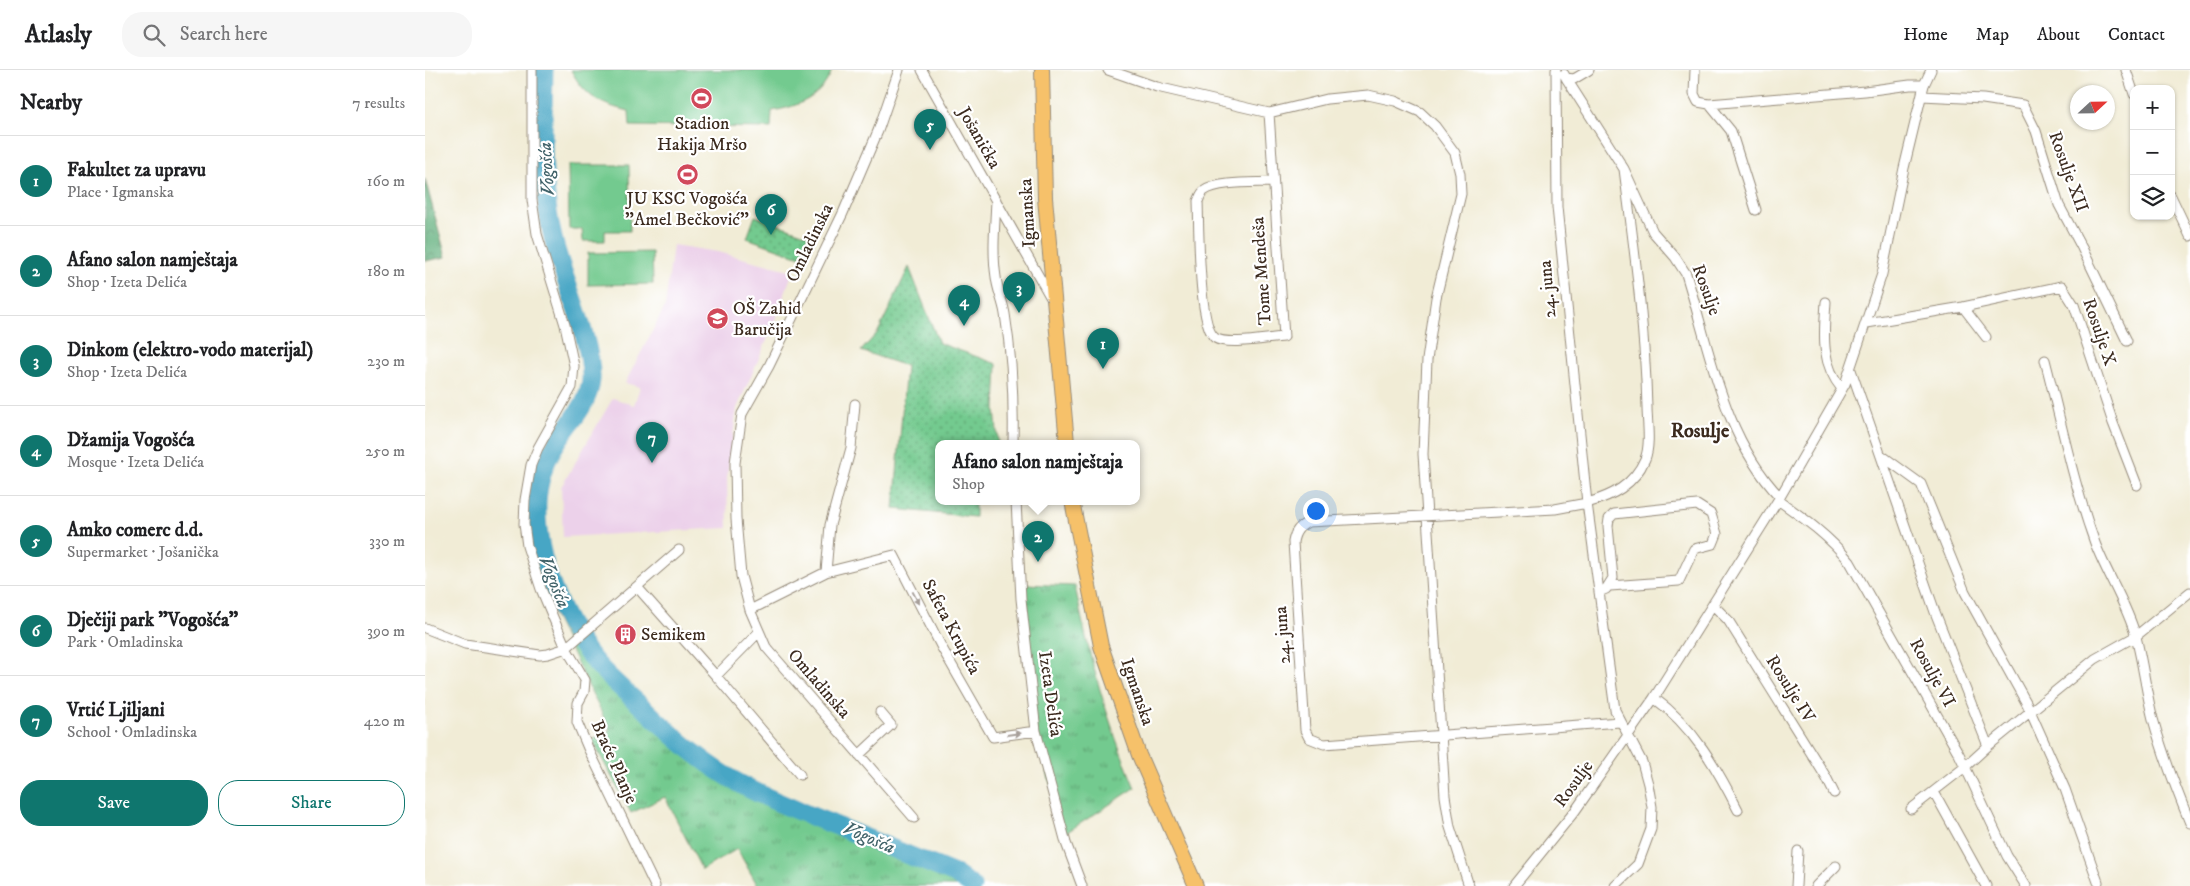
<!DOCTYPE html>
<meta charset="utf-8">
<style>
body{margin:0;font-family:"IM FELL DW Pica",serif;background:#f6f6f6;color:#202124}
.controls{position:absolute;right:15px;top:15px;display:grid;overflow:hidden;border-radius:10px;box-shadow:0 1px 4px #0004}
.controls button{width:45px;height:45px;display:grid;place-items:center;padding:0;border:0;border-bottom:1px solid #e0e0e0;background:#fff;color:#202124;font:25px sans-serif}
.compass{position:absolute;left:1645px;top:15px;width:45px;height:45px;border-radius:50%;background:#fff;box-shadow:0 1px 4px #0004;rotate:68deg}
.you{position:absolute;left:890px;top:440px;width:18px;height:18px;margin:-12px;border:4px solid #fff;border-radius:50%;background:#1a73e8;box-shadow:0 0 0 8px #1a73e833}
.badge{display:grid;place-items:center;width:32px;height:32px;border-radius:50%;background:#0f766e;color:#fff;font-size:16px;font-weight:700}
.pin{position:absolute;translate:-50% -41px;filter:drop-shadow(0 1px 2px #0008)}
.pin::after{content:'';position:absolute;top:26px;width:18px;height:15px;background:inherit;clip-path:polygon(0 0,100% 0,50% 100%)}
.popup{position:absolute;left:510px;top:370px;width:205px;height:65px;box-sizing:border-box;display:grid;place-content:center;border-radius:10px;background:#fff;filter:drop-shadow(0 1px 4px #0005);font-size:16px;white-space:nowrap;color:#757577}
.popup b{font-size:19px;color:#202124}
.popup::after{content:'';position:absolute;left:50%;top:100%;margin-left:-10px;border:10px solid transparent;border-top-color:#fff}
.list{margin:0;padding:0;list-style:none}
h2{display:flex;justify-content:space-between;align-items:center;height:65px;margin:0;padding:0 20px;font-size:21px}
h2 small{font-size:16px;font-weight:400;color:#757577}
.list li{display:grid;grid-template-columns:32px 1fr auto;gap:15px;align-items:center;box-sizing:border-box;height:90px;padding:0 20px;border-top:1px solid #e0e0e0}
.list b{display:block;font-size:19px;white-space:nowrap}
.list p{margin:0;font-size:16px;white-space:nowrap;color:#757577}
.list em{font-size:16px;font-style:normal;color:#757577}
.actions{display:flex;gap:10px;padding:15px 20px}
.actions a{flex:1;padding:11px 0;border:1px solid #0f766e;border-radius:20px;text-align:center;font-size:18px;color:#0f766e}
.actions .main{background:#0f766e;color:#fff}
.icon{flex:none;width:28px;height:28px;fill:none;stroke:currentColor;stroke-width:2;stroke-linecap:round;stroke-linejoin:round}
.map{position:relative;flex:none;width:1765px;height:816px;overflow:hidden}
header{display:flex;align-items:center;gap:30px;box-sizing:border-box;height:70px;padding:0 25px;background:#fff;border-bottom:1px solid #e0e0e0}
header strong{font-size:24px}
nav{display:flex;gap:28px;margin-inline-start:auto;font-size:18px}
.search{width:350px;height:45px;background:#f6f6f6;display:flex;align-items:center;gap:12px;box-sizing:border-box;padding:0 18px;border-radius:20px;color:#757577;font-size:19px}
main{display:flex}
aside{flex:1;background:#fff}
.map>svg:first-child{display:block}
</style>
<header>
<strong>Atlasly</strong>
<div class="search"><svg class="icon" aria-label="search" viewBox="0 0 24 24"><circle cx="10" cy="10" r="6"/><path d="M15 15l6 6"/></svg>Search here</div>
<nav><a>Home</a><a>Map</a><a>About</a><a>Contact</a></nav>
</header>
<main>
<aside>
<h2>Nearby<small>7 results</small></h2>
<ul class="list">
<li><span class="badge">1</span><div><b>Fakultet za upravu</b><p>Place · Igmanska</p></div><em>160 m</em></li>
<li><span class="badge">2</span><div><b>Afano salon namještaja</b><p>Shop · Izeta Delića</p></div><em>180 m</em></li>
<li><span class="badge">3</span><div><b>Dinkom (elektro-vodo materijal)</b><p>Shop · Izeta Delića</p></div><em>230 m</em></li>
<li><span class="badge">4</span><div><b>Džamija Vogošća</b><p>Mosque · Izeta Delića</p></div><em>250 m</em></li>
<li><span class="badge">5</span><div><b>Amko comerc d.d.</b><p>Supermarket · Jošanička</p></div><em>330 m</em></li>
<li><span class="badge">6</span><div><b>Dječiji park &quot;Vogošća&quot;</b><p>Park · Omladinska</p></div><em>390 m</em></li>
<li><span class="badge">7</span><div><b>Vrtić Ljiljani</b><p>School · Omladinska</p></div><em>420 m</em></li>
</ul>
<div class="actions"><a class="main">Save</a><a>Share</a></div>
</aside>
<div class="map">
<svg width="1765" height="816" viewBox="0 0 1765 816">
<defs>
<pattern id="grass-tufts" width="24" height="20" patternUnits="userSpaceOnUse" patternTransform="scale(1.25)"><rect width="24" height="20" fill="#73ca8f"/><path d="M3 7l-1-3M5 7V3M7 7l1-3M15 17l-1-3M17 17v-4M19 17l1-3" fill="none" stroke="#60a474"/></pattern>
<pattern id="forest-crowns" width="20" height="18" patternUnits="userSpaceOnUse" patternTransform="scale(1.25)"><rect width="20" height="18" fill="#5eae7a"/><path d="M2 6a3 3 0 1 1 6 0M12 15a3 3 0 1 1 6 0" fill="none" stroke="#4f8e63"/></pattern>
<pattern id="park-dots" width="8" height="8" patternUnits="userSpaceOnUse" patternTransform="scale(1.25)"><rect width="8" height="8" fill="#73ca8f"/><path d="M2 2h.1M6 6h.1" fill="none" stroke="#60a474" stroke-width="1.8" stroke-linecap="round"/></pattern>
</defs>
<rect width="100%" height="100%" fill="#fff"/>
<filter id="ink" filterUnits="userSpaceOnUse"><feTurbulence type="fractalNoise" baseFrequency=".02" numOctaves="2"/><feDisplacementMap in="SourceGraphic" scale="10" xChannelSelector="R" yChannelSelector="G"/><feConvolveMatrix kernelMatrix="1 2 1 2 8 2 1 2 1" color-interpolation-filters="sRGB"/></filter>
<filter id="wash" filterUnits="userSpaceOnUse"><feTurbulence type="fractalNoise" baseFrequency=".0096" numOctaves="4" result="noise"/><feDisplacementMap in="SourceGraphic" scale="20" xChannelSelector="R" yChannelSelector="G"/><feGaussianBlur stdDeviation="1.12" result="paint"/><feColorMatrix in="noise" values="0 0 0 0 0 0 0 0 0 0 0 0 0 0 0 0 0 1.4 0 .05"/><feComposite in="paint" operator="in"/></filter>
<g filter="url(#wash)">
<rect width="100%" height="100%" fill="#f1ecd6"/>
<path fill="#ecd1ea" d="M248 175 293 182 368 201 346 261 312 338 302 406 303 458 138 467 136 417 188 328 209 335 215 317 200 313 240 237Z"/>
<path fill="url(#grass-tufts)" stroke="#577a56" d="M112 453 120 497 130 525 160 578 171 593 242 661 281 693 320 717 364 737 530 804 547 816H333L312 779 277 800 240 727 206 743 167 670 185 660 116 519 99 454Z
M599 514 650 516C663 585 683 654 710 718L639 764 611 661Z"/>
<path fill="url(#forest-crowns)" stroke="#4c6c4c" d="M0 109 21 187 0 191Z"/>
<path fill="url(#park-dots)" stroke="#577a56" d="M330 146 383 165 375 187 322 168Z
M484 197 514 273 572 294 570 339 573 373H514V431H550V447L469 439 481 296 436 281 453 262Z"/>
<path fill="#73ca8f" stroke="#577a56" d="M146 0H407C398 27 372 37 347 41L346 58 205 56 204 41C176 35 160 27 146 0Z
M143 95H204L205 161H180V171H158L157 159H144Z
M227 182 228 214 163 215V183Z"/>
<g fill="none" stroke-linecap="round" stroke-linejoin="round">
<path stroke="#46a6c5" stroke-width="19" d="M119 0C118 55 115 114 128 168 137 208 168 271 166 310 164 333 146 351 134 369 121 388 113 411 112 433 110 486 136 553 171 593 186 610 204 625 221 640 251 669 283 697 321 717 348 731 378 743 407 754 448 771 489 787 530 804L547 816"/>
</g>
</g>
<g filter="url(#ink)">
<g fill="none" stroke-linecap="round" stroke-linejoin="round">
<defs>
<path id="minor" d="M107 0V130L112 164 140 255 149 296 147 317 113 378 106 395 100 430 99 454 102 476 116 519 141 578 160 610 159 622 153 633 152 652 163 678 230 816
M474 0 453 61 418 143 344 296 317 344 310 393 311 449 316 506 325 540 341 577 489 748
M497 0 626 228
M683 0 732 17 844 43 902 29 943 25 970 31 995 42 1010 56 1030 83 1035 104 1036 124 1011 228 1002 290 998 384 1020 726 1025 757 1044 816
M1131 0 1132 137 1162 433 1130 439 883 452C874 457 870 461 868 472L880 660 884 668 899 674 1195 652
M1270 0 1269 24 1273 32 1284 34 1440 21 1485 15H1499
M1701 0 1709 24
M1139 4 1141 8 1149 9 1164 0
M1141 8 1199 99 1228 162 1250 187 1261 204C1285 280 1298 367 1355 427
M1497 26 1558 29 1598 35 1611 61 1634 135 1657 178 1702 271
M1284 34 1306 61 1331 140
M844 43 859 267C843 268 803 276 790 268 773 256 774 154 773 131 775 127 776 123 779 121 792 111 830 113 847 112
M1746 126 1765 166
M571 130C570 156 567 181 571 207 572 219 578 231 580 244 587 287 589 330 588 373
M1401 232C1399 263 1395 293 1417 319
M1538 237 1561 267
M1442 253 1538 237 1637 216 1649 235 1688 353 1712 415
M1620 290C1636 351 1648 413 1670 473 1682 505 1702 534 1711 567 1718 594 1721 622 1728 649 1738 685 1751 719 1765 753
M1426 300 1510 542 1563 676
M1456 385 1496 414 1540 522 1602 634 1640 719 1673 812
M1353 430C1380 449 1404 466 1425 492L1534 684 1582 786 1601 816
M591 431 596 529 611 661 641 773 657 816
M401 502 405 455 426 378 430 334
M212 517 291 606 334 562
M1174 522 1181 519 1188 508 1183 456 1184 449 1189 444 1272 435 1286 444 1292 464 1288 474 1269 479 1254 511 1185 516
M1288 535 1303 550 1401 707 1409 723
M325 540 401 502 469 485 517 578 568 667 611 661
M0 558 40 574 115 585 123 584 141 578 254 480
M291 606 375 705
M1229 628C1268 656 1292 698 1313 740
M434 685 466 655 455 642
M1509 722 1561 816
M1486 739 1540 697 1563 676 1670 589 1711 566 1765 522
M1089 816 1150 741 1229 628 1355 427 1420 314 1457 204 1479 98 1499 15 1506 0
M1190 816 1213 794 1226 759 1227 737 1223 714 1217 692 1190 640 1162 433C1187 426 1209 415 1220 389 1226 374 1222 352 1222 337 1220 257 1209 178 1199 99
M1371 816 1373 781
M1391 816 1411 796"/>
<path id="primary" d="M617 0 620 128 642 373
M647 431 676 576 714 685 771 816"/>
</defs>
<use href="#minor" stroke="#968b7a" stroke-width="11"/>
<use href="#primary" stroke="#968b7a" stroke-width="16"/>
<use href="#minor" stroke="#fff" stroke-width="9"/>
<use href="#primary" stroke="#f6c16b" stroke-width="14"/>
</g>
<defs><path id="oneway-solid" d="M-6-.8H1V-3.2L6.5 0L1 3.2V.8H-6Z" transform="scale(1.25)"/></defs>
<g fill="#a79f9a">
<use href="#oneway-solid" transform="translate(491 528) rotate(62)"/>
<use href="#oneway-solid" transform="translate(589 664) rotate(-7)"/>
</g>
</g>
<defs>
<symbol id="stadium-disc" viewBox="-11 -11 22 22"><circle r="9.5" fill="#d1495b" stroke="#fff"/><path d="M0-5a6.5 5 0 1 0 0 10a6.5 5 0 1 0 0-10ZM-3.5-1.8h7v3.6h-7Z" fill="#fff"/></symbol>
<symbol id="school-disc" viewBox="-11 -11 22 22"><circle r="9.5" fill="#d1495b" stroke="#fff"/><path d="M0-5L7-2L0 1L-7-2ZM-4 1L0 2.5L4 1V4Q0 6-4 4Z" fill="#fff"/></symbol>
<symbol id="building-disc" viewBox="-11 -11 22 22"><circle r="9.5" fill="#d1495b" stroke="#fff"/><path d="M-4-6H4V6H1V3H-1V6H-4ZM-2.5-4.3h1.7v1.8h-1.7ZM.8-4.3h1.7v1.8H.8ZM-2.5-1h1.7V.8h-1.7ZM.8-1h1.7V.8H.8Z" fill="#fff"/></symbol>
</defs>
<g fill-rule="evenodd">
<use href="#stadium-disc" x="264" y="16" width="25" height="25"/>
<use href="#stadium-disc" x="250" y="92" width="25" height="25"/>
<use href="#school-disc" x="280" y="236" width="25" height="25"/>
<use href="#building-disc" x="188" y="552" width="25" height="25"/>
</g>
<g text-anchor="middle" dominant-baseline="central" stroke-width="4.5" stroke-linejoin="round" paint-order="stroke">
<g font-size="18" fill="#3b2a1e" stroke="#fff">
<text x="277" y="54">Stadion<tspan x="277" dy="21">Hakija Mršo</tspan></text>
<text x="262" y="129">JU KSC Vogošća<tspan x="262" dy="21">"Amel Bečković"</tspan></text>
<text x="308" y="239" text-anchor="start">OŠ Zahid<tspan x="308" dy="21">Baručija</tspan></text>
<text x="216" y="565" text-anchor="start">Semikem</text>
</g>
<g font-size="18" fill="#3b2a1e" stroke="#fff">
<text transform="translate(554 68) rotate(60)">Jošanička</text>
<text transform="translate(1643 102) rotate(70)">Rosulje XII</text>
<text transform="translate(603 143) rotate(-93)">Igmanska</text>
<text transform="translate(385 173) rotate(-64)">Omladinska</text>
<text transform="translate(837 201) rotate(-94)">Tome Mendeša</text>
<text transform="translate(1123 219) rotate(-95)">24. juna</text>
<text transform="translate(1281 220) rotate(70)">Rosulje</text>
<text transform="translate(1674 262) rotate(71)">Rosulje X</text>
<text transform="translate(526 557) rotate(62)">Safeta Krupića</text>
<text transform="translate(858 565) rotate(-94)">24. juna</text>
<text transform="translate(1507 603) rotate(61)">Rosulje VI</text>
<text transform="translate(394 614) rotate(49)">Omladinska</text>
<text transform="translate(1365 619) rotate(58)">Rosulje IV</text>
<text transform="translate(712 622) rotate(71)">Igmanska</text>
<text transform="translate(625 624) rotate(82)">Izeta Delića</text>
<text transform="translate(189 692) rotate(66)">Braće Planje</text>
<text transform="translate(1149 714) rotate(-54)">Rosulje</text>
</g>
<g font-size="19" font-style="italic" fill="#406269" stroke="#fff">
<text transform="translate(122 99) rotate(-94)">Vogošća</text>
<text transform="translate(129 512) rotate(68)">Vogošća</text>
<text transform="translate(444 768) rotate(23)">Vogošća</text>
</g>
<g font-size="20" font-weight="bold" fill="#3b2a1e" stroke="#fff">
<text x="1275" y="361">Rosulje</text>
</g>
</g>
</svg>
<div class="controls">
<button>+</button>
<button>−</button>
<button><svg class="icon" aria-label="layers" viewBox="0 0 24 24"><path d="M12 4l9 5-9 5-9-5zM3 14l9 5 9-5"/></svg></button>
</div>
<svg class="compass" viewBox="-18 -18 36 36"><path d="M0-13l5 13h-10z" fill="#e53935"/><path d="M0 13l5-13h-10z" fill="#757577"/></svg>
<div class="you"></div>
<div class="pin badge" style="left:678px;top:299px">1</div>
<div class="pin badge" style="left:613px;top:492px">2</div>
<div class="popup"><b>Afano salon namještaja</b>Shop</div>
<div class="pin badge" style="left:594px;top:243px">3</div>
<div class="pin badge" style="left:539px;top:256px">4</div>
<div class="pin badge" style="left:505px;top:80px">5</div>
<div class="pin badge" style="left:346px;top:165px">6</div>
<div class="pin badge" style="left:227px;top:393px">7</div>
</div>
</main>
